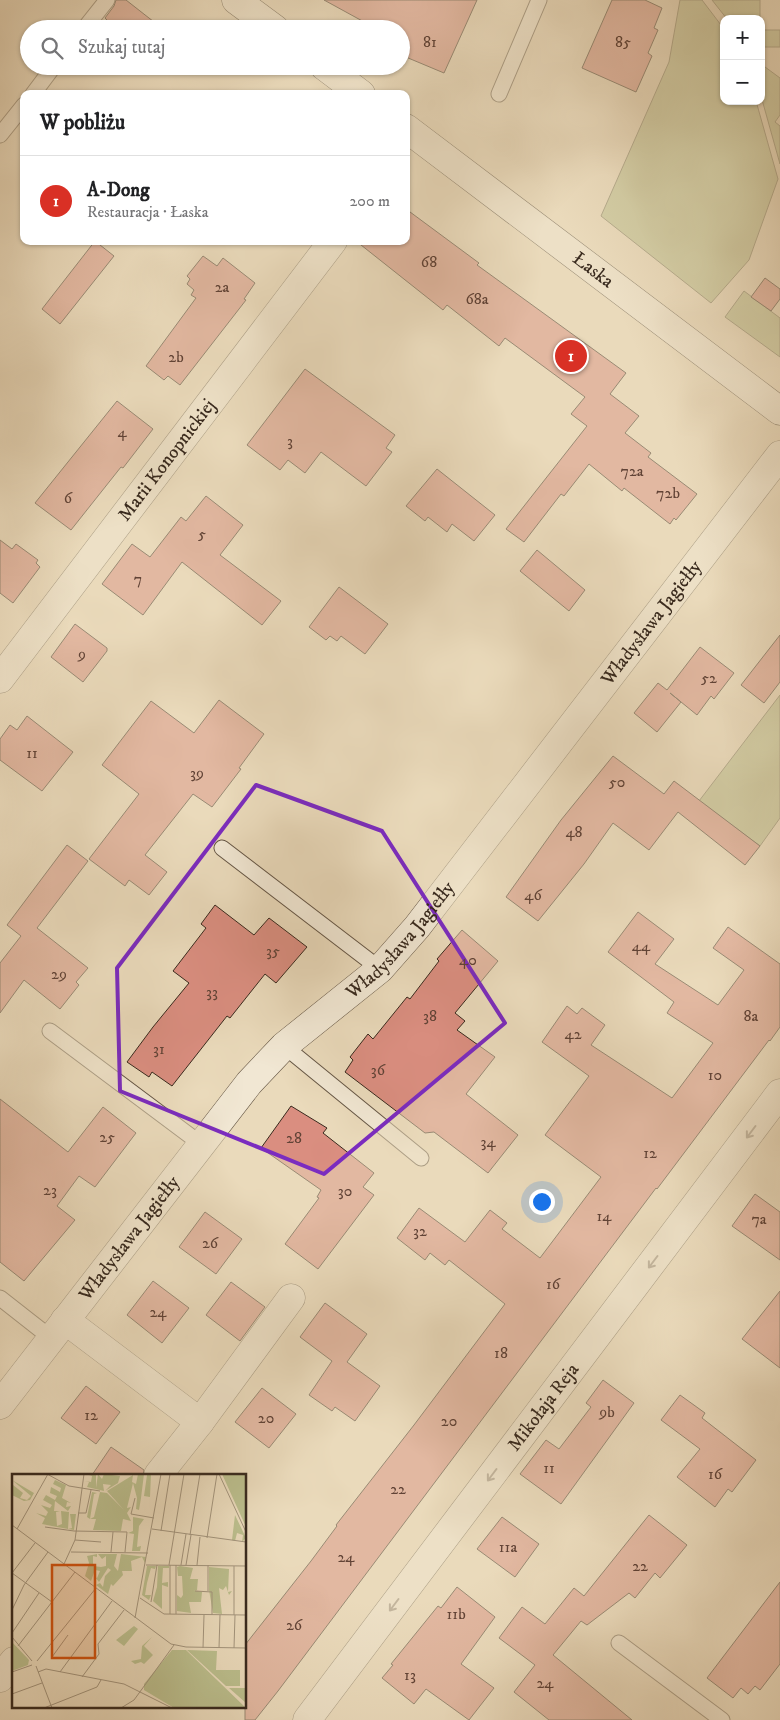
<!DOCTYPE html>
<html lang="pl">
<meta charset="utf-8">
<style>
body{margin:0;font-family:"IM FELL DW Pica",serif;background:#f6f6f6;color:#202124}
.controls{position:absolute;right:15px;top:15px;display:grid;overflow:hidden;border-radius:10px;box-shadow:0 1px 4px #0004}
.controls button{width:45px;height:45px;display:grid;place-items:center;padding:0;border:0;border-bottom:1px solid #e0e0e0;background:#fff;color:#202124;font:25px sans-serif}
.you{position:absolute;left:541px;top:1201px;width:18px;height:18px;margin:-12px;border:4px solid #fff;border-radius:50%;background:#1a73e8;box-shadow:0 0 0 8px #1a73e833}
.badge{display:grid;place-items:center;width:32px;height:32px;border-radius:50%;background:#d93025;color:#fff;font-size:16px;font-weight:700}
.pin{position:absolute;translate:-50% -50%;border:2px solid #fff;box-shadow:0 1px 5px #0006}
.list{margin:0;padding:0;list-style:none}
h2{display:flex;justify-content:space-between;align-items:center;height:65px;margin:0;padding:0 20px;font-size:21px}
h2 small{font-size:16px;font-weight:400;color:#757577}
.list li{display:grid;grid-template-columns:32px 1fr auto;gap:15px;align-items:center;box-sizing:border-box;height:90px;padding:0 20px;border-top:1px solid #e0e0e0}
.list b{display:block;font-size:19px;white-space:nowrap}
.list p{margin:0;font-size:16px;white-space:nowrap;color:#757577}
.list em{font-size:16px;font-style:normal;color:#757577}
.icon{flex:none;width:28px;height:28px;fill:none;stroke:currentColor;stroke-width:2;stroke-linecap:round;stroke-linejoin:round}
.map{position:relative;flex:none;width:780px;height:1720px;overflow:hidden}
.search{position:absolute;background:#fff;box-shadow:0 1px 4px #0004;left:20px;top:20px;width:390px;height:55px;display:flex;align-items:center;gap:12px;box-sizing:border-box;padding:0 18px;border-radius:28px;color:#757577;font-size:19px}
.panel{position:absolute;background:#fff;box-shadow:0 1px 4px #0004;left:20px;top:90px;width:390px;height:155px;border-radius:10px}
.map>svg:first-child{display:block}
</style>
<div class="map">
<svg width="780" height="1720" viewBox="0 0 780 1720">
<rect width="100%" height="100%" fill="#eadabb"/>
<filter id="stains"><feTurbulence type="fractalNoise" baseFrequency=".004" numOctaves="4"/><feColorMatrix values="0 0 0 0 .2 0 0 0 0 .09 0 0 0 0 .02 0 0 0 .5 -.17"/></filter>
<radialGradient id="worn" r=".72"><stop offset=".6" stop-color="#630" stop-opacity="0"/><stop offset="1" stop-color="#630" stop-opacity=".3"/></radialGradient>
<path fill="#bbbe8d" stroke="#7a7456" d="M680 0H702L724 29V101H756L778 179 749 260 711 303 601 216 669 62Z
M712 0H760V19H727Z
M761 30H780V47H761Z
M761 64 780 78V115L775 122 780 126V164L761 96Z
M744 291 780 318V357L725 317Z
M780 695V818L760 846 699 801Z"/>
<path fill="#da8e80" stroke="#392a1e" d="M116 0H126L163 29H102L108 21 105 18 114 6Z
M324 0H477L444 73 401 55V29H377Z
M612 0H645L662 8 654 28 658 30 648 53 652 56 636 92 582 68Z
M406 209 479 263 477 265 626 373 610 394 639 416 625 433 651 453 648 457 697 494 676 520 674 518 670 524 624 488 622 491 589 464 564 496 561 494 524 542 506 529 587 426 571 414 585 397 505 338 499 346 447 305 443 310 356 241H406Z
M95 241 114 256 60 324 42 309Z
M203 256 217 266 223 258 255 283 244 299 246 300 180 385 168 376 164 380 146 366 196 298 191 295 194 290 187 284 190 279 187 276Z
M765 278 780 289V299L771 311 751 297Z
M305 369 395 435 386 448 392 452 366 486 321 452 305 473 288 460 280 470 247 445Z
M117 401 153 429 123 468 121 467 71 530 35 503Z
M437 469 495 515 474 541 452 524 447 532 428 517 425 521 406 506Z
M206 496 243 525 220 555 281 601 262 625 182 562 143 615 102 584 132 544 150 557 181 517 186 521Z
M0 540 12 549 16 544 38 560 36 563 40 567 13 603 0 593Z
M537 550 585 590 569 611 520 571Z
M339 587 388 624 365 654 341 636 337 641 330 636 326 640 309 627Z
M75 624 107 648V651L83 682 51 657Z
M780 635V682L764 703 741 685Z
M700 647 734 673 714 699 711 696 697 715 670 693 681 702 657 732 634 713 658 683 667 690Z
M219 700 264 734 239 768 241 769 212 807 193 794 145 855 167 872 149 895 129 880 125 886 89 859 139 794 102 765 151 701 194 733Z
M27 716 73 752 42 791 0 760V739L10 725 17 730Z
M613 756 664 794 674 781 760 846 745 865 678 812 649 850 613 823 584 864 538 921 506 897 561 820Z
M67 845 88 861 37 928 88 968 76 982 79 985 60 1009 24 980 0 1013V963L21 936 7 925Z
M215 905 254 935 269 918 307 947 276 983 265 974 230 1018 227 1016 172 1086 152 1072 149 1077 127 1062 153 1027 189 983 173 971 206 928 201 924Z
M638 912 674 939 655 964 718 1005 744 970 713 948 728 927 780 964V1027L770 1041 769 1040 657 1189 656 1188 278 1691 255 1720H245V1645L311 1561 337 1526 336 1525 414 1425 505 1304 449 1260 445 1265 430 1253 425 1260 397 1238 419 1208 465 1242 490 1210 507 1223 502 1229 540 1258 601 1177 545 1135 589 1076 542 1042 567 1006 577 1014 582 1008 605 1025 591 1045 672 1098 713 1043 667 1013 674 1002 608 952Z
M462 930 498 961 455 1013 465 1021 457 1030 495 1057 466 1094 518 1135 488 1173 434 1132 425 1133 345 1072 353 1060 350 1057 368 1034 373 1039 407 997 410 999 439 961 437 959Z
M0 1099 68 1152 103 1107 136 1133 95 1187 79 1176 57 1206 75 1220 24 1281 0 1262Z
M291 1106 327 1128 323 1133 374 1173 363 1187 374 1195 318 1269 285 1244 319 1198 317 1197 321 1190 261 1148Z
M755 1194 780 1212V1260L732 1226Z
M205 1212 242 1239 216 1274 179 1247Z
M153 1281 189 1308 162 1343 127 1315Z
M231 1282 265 1307 240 1341 206 1315Z
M780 1291V1368L742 1339Z
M325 1303 367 1334 347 1362 380 1386 355 1421 335 1407 332 1411 309 1395 332 1361 300 1337Z
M603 1380 634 1403 561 1504 520 1474 546 1440 559 1449 591 1407 586 1403Z
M86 1386 120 1412 96 1444 61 1418Z
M262 1388 296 1414 269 1448 235 1422Z
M680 1395 705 1413 702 1418 756 1460 732 1492 728 1489 715 1507 677 1477 700 1449 661 1420Z
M111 1447 144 1470 143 1475H92Z
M649 1515 687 1545 660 1578 655 1573 635 1598 629 1593 587 1625 581 1621 553 1655 632 1720H549L514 1692 535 1665 499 1638 522 1607 545 1624 574 1588 584 1596Z
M502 1517 539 1544 515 1577 477 1549Z
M780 1582V1664L760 1690 755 1686 748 1694 741 1688 733 1698 707 1678Z
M457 1587 495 1617 461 1664 494 1688 469 1720 426 1689 414 1704 382 1678 393 1665 391 1664 438 1606 441 1608Z"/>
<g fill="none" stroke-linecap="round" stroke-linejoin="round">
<defs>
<path id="lane" d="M84 29 107 0
M33 94 54 66
M499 94 539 0
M0 135 24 105
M222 848 380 969
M50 1031 201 1144
M284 1046 421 1158
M0 1298 51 1338
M619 1643 722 1720"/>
<g id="street">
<path id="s1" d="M0 679 333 241"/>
<path d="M65 1320 200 1422"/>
<path id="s2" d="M0 1405 249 1083 284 1046 380 969 417 927 780 455"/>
<path d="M158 1475 200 1422 291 1298"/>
<path d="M0 1678 14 1661"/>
<path id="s3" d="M307 1720 780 1093"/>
</g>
<g id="secondary">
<path d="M236 0 275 29"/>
<path d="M324 66 361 94"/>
<path id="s4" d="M406 128 780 411"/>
</g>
</defs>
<use href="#lane" stroke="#655645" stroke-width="17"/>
<use href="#street" stroke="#655645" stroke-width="29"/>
<use href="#secondary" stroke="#392a1e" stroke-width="29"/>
<use href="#lane" stroke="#f1e7d3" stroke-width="15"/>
<use href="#street" stroke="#f1e7d3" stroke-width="28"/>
<use href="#secondary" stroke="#f1e7d3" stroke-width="28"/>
</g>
<defs><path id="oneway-shaft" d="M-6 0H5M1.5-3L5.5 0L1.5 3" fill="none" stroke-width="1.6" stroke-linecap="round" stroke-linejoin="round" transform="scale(1.25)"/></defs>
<g stroke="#958878">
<use href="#oneway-shaft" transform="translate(751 1132) rotate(127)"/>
<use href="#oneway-shaft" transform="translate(653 1262) rotate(127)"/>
<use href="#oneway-shaft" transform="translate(492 1475) rotate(127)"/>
<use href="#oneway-shaft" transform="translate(394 1605) rotate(127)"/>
</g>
<path d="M0 0H780V1720H0ZM256 785 382 831 505 1023 324 1174 120 1091 117 968Z" fill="#eadabb" fill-opacity=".55" fill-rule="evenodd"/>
<path fill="none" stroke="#7b2cbf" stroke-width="4" stroke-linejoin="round" d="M256 785 382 831 505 1023 324 1174 120 1091 117 968Z"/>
<g text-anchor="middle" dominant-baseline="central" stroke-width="5" stroke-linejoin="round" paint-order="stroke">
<g font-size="16" fill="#614336">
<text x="430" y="42">81</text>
<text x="623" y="42">85</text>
<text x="429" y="262">68</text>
<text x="222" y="287">2a</text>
<text x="477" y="299">68a</text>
<text x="176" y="357">2b</text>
<text x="122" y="432">4</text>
<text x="290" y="441">3</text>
<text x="632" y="471">72a</text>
<text x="668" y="493">72b</text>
<text x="68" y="498">6</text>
<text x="202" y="534">5</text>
<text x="138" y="579">7</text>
<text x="82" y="654">9</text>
<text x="709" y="678">52</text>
<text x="32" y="753">11</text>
<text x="197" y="773">39</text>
<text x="617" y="782">50</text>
<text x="574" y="832">48</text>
<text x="533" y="895">46</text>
<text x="641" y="946">44</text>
<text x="273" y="951">35</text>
<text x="468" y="960">40</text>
<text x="59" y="974">29</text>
<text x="212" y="992">33</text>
<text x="430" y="1016">38</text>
<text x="751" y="1016">8a</text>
<text x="573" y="1034">42</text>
<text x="159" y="1049">31</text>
<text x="378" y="1070">36</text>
<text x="715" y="1075">10</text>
<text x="107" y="1137">25</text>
<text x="294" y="1138">28</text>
<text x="488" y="1142">34</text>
<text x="650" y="1153">12</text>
<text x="50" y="1190">23</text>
<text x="345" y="1191">30</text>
<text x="604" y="1216">14</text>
<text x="759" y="1219">7a</text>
<text x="420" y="1231">32</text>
<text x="210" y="1243">26</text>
<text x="553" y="1284">16</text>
<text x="158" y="1312">24</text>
<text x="501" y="1353">18</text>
<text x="607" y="1412">9b</text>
<text x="91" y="1415">12</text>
<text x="266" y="1418">20</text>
<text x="449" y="1421">20</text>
<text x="549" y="1468">11</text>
<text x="715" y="1474">16</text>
<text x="398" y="1489">22</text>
<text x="508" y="1547">11a</text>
<text x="346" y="1557">24</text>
<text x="640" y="1566">22</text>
<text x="456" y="1614">11b</text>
<text x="294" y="1625">26</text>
<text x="410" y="1675">13</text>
<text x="545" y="1683">24</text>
</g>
<g font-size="19" fill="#392a1e" stroke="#f1e7d3">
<text stroke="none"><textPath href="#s4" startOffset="235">Łaska</textPath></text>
<text stroke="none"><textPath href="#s1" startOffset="275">Marii Konopnickiej</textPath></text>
<text stroke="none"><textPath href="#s2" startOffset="1021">Władysława Jagiełły</textPath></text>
<text stroke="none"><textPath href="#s2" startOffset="616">Władysława Jagiełły</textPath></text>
<text stroke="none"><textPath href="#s2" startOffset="211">Władysława Jagiełły</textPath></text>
<text stroke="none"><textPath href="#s3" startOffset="392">Mikołaja Reja</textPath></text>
</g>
</g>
<g transform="translate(12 1474)">
<rect width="234" height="234" fill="#eadabb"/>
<path d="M74 0H84V14L86 0 90 5 92 0 108 2 106 9 93 17 99 11 91 10 92 17 75 13 77 8 73 7 79 8 80 2ZM126 0H132L129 24 127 36 124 35 125 24 121 9 115 34 119 33 115 39 119 47 111 45 109 57 81 56 84 45H78L75 43 80 18 85 19 82 20 78 45 82 43 88 18 95 19 112 36 95 17 121 1 120 8 124 10ZM139 0 138 23 132 22 135 1ZM210 0H234V53ZM0 6 22 19 18 26 12 27 0 21V13L1 11 11 19 8 24 15 26 19 22ZM43 6 54 11 50 24 59 29 55 28 54 33 59 32 56 37 43 27 42 37H48L44 38 45 52 50 50 49 37 57 38 56 55 60 54 58 40H64L62 56 45 53 30 50 33 44 24 39 34 42 36 38 29 31 38 34 40 31 31 26 34 21 43 26 45 22 38 19 39 13 48 18 49 14 41 10ZM223 41 234 64 230 68 231 61 225 59 223 67 220 66ZM121 43 132 45 127 52 125 73 129 72 128 77H120L122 60 116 59 121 57ZM85 80V83L81 82V92L89 93 94 92V82L90 85 86 80H105L102 92 106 97 109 80 134 83 133 89 130 83 119 87 120 97H110L111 101 101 112 99 110 96 120 84 111 88 109 91 113 93 102 99 96 96 94 87 108 83 103 85 104 88 97 83 96 79 107 73 102 77 89 75 82ZM135 92H144L143 95 139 94 135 109 133 121H139L137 126 130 121ZM146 92H157V94H151L150 109 156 108V113L150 111V135L141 127 145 113ZM168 92 181 94 178 105H186L185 116H182L190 118 189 128H177L179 139 165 137V121L169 124 171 121 170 102H166L165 93ZM197 93 217 95 216 118 220 117 217 121 214 112 211 116 207 114 210 140 201 139 197 116ZM122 152 126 155 112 172 104 166ZM140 163 132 172 141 181 132 190 129 188 123 190 119 187 129 185 130 172ZM0 168 17 186 16 191 0 197ZM160 176H174L234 234H162L132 216V210ZM175 176 205 177 204 196H228V212H214ZM217 214H234V229Z" fill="#bbbe8d"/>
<path fill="none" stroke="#a3947c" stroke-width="1" d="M35 0 57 12 88 17M207 0 234 58M123 24 119 40 142 44M66 39H74L79 16M0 51 159 170 174 173 234 174M33 53 62 57 115 58 113 78M5 55 36 0M140 55 234 68M149 57 158 0M178 61 188 0M195 64 205 0M63 66 89 68M23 69 0 99 40 128M59 78 136 79M99 78 101 58M52 90 63 66 72 0M134 91 234 92M157 91 172 0M158 91V140M169 91 174 60M174 91 179 61M185 91 188 63M222 92V141M183 117 200 118V141M196 117V91M128 124 152 140 234 141M139 128 145 91M0 136 12 111 36 78M164 140V91M123 144 149 0M0 159 27 119M0 163 20 187M6 172 63 98M191 174 192 141M207 174 208 141M222 174 223 141M40 183 56 161M25 187 84 114M24 192 40 234M0 198 20 191M26 198 34 195 112 210 160 234M48 198 100 127M70 203 87 180 86 170 112 136M0 220 30 209M32 234 85 213 89 206M109 234 122 226 162 171"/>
<path fill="#ce520f" fill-opacity="0.15" stroke="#ce520f" stroke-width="2.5" d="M40 91H83V184H40Z"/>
<rect width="234" height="234" fill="none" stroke="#392a1e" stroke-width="2.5"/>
</g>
<rect width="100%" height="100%" filter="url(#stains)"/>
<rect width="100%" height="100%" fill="url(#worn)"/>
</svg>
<div class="controls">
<button>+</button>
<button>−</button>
</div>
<div class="you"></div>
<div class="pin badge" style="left:571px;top:356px">1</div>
<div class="search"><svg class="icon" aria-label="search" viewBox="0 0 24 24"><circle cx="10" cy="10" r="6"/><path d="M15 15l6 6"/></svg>Szukaj tutaj</div>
<section class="panel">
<h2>W pobliżu<small></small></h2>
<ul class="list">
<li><span class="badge">1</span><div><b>A-Dong</b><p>Restauracja · Łaska</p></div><em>200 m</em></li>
</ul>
</section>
</div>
